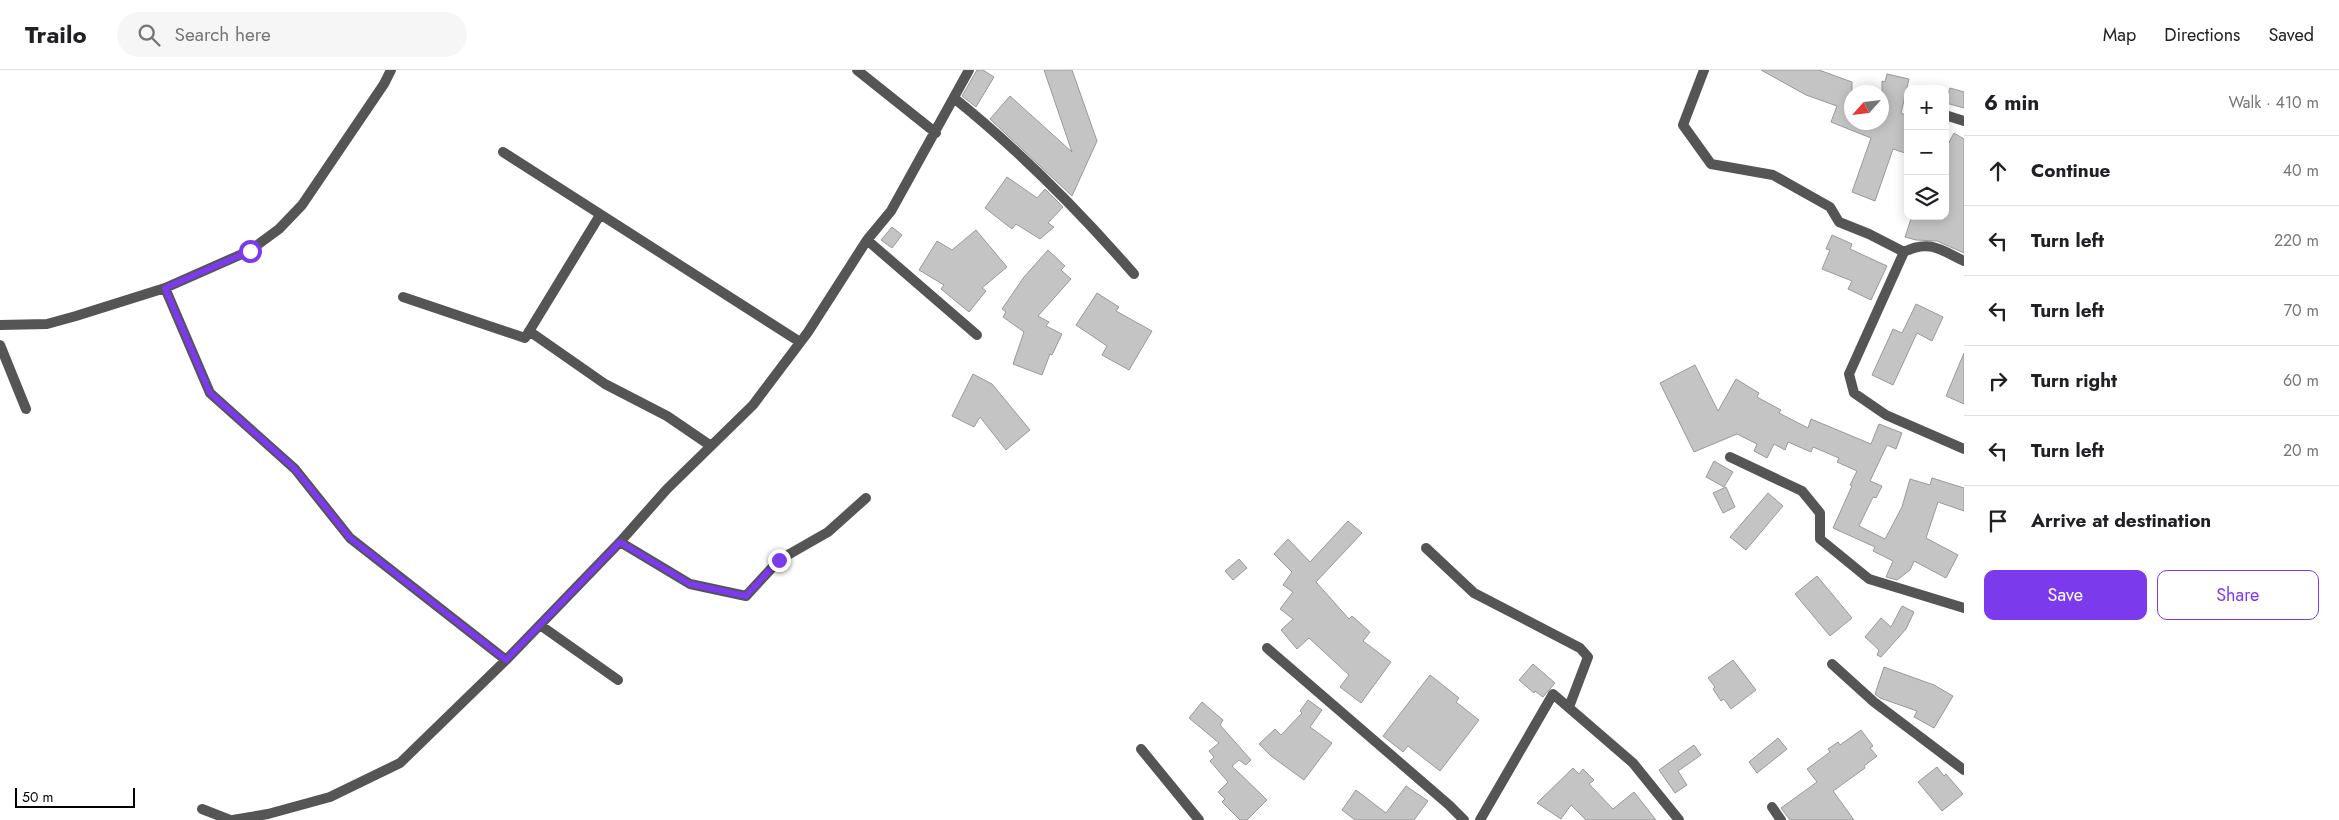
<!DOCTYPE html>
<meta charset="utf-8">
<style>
body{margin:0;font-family:Jost,sans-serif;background:#f6f6f6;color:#202124}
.controls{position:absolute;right:15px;top:15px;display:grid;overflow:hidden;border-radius:10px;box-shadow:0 2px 12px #0003}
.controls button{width:45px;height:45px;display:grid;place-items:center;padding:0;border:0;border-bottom:1px solid #e0e0e0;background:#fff;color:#202124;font:25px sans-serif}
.compass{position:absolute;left:1844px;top:15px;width:45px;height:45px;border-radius:50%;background:#fff;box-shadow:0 2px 12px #0003;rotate:243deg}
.scale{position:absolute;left:15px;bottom:12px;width:120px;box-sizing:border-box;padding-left:5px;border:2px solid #000;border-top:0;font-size:14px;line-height:18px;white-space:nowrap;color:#000;-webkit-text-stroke:4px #fff;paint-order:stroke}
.stop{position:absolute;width:15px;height:15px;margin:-11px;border:4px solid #7c3aed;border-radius:50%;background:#fff}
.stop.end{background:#7c3aed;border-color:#fff;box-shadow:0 1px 5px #0008}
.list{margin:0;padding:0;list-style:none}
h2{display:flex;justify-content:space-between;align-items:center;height:65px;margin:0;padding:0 20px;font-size:21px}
h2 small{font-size:16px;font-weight:400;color:#757577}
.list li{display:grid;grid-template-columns:32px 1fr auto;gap:15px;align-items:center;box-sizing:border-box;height:70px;padding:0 20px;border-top:1px solid #e0e0e0}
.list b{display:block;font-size:19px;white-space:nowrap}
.list em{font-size:16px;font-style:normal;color:#757577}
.actions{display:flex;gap:10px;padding:15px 20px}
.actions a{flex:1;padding:11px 0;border:1px solid #7c3aed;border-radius:10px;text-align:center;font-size:18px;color:#7c3aed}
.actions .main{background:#7c3aed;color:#fff}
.icon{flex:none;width:28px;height:28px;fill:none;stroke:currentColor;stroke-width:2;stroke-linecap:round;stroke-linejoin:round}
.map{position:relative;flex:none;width:1964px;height:750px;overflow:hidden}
header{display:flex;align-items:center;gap:30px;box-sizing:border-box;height:70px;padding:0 25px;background:#fff;border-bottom:1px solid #e0e0e0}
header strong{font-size:24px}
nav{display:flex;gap:28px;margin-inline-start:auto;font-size:18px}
.search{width:350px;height:45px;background:#f6f6f6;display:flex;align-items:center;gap:12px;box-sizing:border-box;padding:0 18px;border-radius:28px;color:#757577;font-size:19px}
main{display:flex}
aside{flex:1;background:#fff}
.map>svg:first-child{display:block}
</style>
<header>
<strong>Trailo</strong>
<div class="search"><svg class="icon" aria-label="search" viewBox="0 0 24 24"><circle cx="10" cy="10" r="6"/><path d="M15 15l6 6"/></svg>Search here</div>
<nav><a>Map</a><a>Directions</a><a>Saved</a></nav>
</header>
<main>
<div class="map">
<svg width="1964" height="750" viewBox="0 0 1964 750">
<rect width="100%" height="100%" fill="#fff"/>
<path fill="#c4c4c4" stroke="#999" d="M977 0H983L994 7 976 37 962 26Z
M1044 0H1072L1097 71 1072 126 990 49 1010 26 1072 82Z
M1761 0H1819L1852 12V52H1882V11L1885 12 1887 4 1909 9 1901 43 1908 46V84L1893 79 1875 131 1852 122 1871 68 1831 52 1837 36 1806 25Z
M1950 18 1964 22V38L1946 33Z
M1954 63 1964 69V183L1937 171 1916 170 1905 167 1912 146H1945V80Z
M1007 107 1037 128 1045 119 1063 137 1048 153 1054 157 1040 169 1016 154 1012 159 985 138Z
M892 157 902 165 892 178 881 170Z
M976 160 1007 197 982 218 986 221 969 242 941 219 944 215 919 200 937 171 952 180Z
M1832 165 1852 174 1850 179 1887 196 1871 230 1848 219 1852 211 1822 199 1830 180 1826 179Z
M1048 180 1065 196 1061 200 1071 209 1038 246 1049 252 1046 256 1062 264 1052 285 1050 284 1042 305 1013 294 1024 262 1003 247 1006 242 1002 239 1024 207Z
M1097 223 1119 237 1116 241 1152 261 1129 300 1102 285 1107 276 1076 255Z
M1916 234 1943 247 1932 271 1917 263 1893 315 1872 305 1893 259 1902 263Z
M1964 283V334L1946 326Z
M1695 295 1718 341 1736 309 1759 323 1757 327 1781 340 1779 343 1808 358 1811 349 1871 374 1879 354 1902 363 1896 379 1887 375 1870 411 1882 416 1876 428 1873 427 1859 456 1885 469 1902 437 1910 409 1930 415 1932 408 1964 418V441L1938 432 1926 468 1958 485 1946 508 1914 491 1910 500 1897 510 1886 507 1893 491 1873 481 1875 477 1833 458 1852 416 1850 415 1857 401 1837 392 1839 388 1813 377 1811 382 1788 372 1785 380 1774 374 1767 388 1754 381 1757 374 1737 364 1694 382 1660 313Z
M973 304 992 314 1030 360 1006 380 980 347 974 357 952 346Z
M1714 391 1733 402 1724 417 1706 407Z
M1726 417 1735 437 1723 443 1713 423Z
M1768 423 1783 436 1746 480 1730 467Z
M1348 451 1362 463 1316 512 1349 549 1352 546 1370 562 1363 571 1391 592 1361 633 1340 617 1349 605 1309 568 1297 579 1281 560 1293 549 1280 539 1293 522 1283 515 1292 502 1274 484 1288 469 1310 492Z
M1239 489 1247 498 1233 510 1225 501Z
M1817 506 1852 548 1830 566 1795 524Z
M1902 536 1914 542 1906 559 1881 587 1877 585 1879 580 1865 567 1881 548 1891 557Z
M1733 590 1756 620 1731 639 1724 629 1721 631 1713 619 1715 617 1708 608Z
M1533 594 1555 613 1543 627 1535 621 1534 623 1519 610Z
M1884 597 1934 615 1953 626 1934 658 1914 647 1917 641 1880 628 1875 624Z
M1430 605 1459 628 1456 632 1479 650 1440 701 1408 676 1403 682 1383 666Z
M1308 630 1322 640 1310 657 1332 673 1304 710 1271 686 1259 674 1275 659 1281 665 1302 643 1300 641Z
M1202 632 1223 650 1220 655 1251 690 1246 695 1239 690 1232 696 1267 730 1247 750H1240L1222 732 1225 729 1218 722 1228 712 1210 691 1214 687 1209 681 1219 673 1189 648Z
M1861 660 1873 676 1870 678 1877 686 1864 696 1865 698 1833 721 1854 750H1790L1781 738 1817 712 1807 699 1830 682 1828 679 1838 672 1840 675Z
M1778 668 1787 679 1757 703 1749 692Z
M1694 675 1701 685 1678 701 1687 715 1675 723 1659 700Z
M1937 697 1944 706 1946 704 1963 724 1942 741 1918 712Z
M1573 698 1579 704 1583 699 1594 710 1589 714 1613 739 1634 722 1656 750H1586L1571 735 1561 749 1537 733Z
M1406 716 1428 731 1414 750H1355L1342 740 1356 720 1386 743Z"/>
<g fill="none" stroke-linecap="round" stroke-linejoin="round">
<path stroke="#555" stroke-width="10" d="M857 0 936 63
M1704 0 1683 55 1711 94 1773 105 1830 137 1839 152 1869 164 1904 182
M954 28C1020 81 1079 141 1134 204
M1945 45 1964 51
M503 82 800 272
M867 170 977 265
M1964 191C1941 180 1929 169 1904 182L1849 304 1854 323 1886 345 1964 379
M165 218 210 323 295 399 350 468 506 590
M403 227 525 268 600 145
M0 255 47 254 76 246 165 218 249 181 279 159 302 135 384 14 391 0
M529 261 605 314 667 346 711 376
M0 275 26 339
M1730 387 1802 421 1820 443V469L1869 509 1964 538
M620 472 690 514 746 526 779 490 828 462 866 428
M1426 478 1474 523 1580 578 1588 587 1569 637
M540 555 618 610
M1267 578 1449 735 1464 750
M1832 594 1874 632 1964 700
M1141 679 1199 750
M1772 737 1781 750
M202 739 230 750
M233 750 268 744 330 727 400 693 506 590 620 472 667 419 753 335 808 262 867 170 891 141 969 0
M1480 750 1553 624 1633 693 1679 750"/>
</g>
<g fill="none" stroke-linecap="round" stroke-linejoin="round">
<path stroke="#7c3aed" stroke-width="6" d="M250 181 165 218 210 323 295 399 350 468 506 590 620 472 690 514 746 526 779 490"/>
</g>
</svg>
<div class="controls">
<button>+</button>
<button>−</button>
<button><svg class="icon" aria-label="layers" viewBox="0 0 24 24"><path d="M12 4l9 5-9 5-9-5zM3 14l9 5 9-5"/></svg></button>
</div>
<svg class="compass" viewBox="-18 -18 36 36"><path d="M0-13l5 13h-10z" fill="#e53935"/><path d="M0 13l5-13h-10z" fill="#757577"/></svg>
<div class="scale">50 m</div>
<div class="stop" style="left:250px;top:181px"></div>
<div class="stop end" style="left:779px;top:490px"></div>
</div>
<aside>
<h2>6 min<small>Walk · 410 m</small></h2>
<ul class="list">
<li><svg class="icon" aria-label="ahead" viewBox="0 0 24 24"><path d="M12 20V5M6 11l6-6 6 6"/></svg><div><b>Continue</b></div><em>40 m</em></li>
<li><svg class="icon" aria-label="left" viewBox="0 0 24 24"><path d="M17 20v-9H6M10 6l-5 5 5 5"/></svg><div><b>Turn left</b></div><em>220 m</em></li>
<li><svg class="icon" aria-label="left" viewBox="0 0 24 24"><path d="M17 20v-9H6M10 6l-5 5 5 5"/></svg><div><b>Turn left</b></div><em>70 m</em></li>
<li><svg class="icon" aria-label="right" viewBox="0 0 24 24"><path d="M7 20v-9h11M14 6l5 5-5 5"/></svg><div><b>Turn right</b></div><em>60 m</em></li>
<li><svg class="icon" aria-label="left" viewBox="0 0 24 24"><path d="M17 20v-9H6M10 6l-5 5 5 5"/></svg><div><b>Turn left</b></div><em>20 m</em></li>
<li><svg class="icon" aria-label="arrive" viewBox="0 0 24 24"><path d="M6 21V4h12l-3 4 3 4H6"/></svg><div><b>Arrive at destination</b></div></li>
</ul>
<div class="actions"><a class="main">Save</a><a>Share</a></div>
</aside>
</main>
